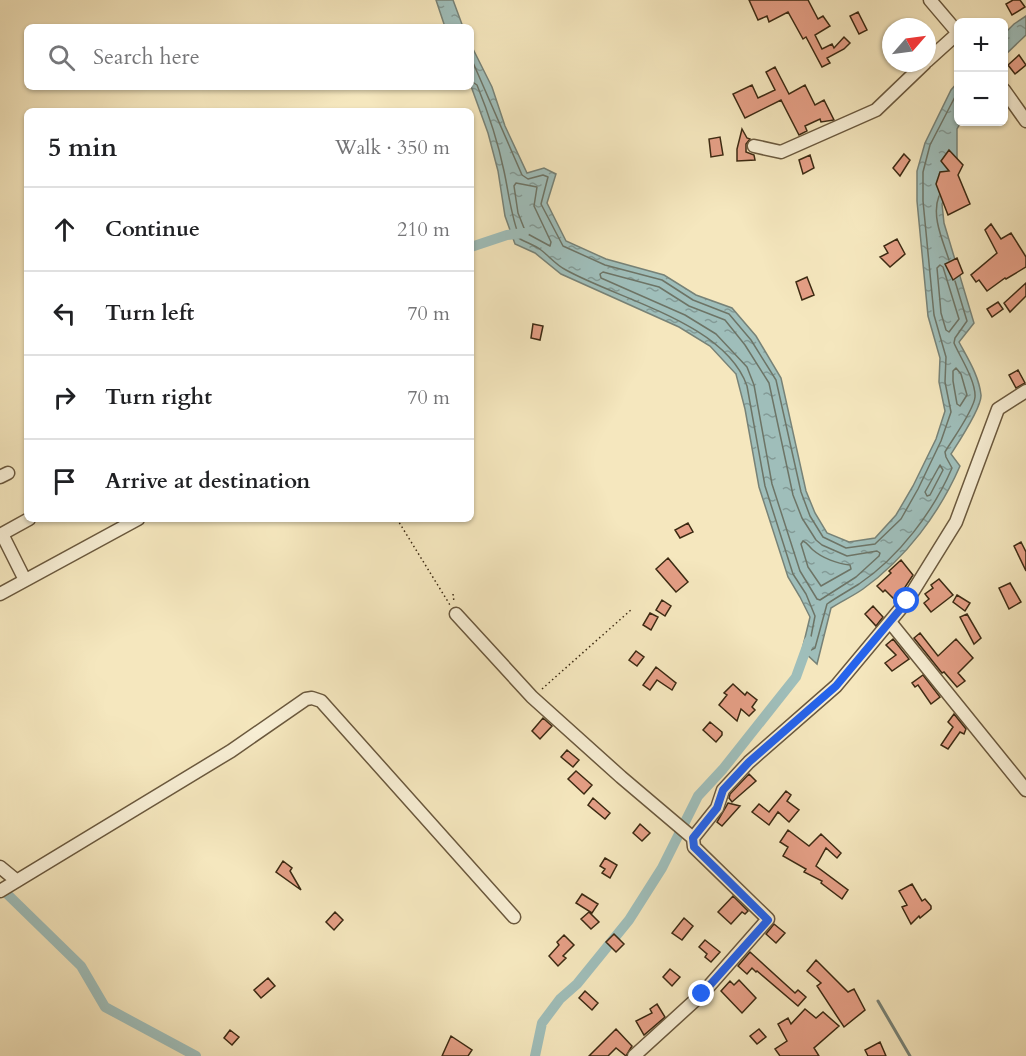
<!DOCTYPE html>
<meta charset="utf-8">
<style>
body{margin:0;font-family:Cardo,serif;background:#f6f6f6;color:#202124}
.controls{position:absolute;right:18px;top:18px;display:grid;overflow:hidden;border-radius:9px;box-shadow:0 2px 4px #0004}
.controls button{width:54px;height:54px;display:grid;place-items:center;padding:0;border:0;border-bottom:2px solid #e0e0e0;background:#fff;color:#202124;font:30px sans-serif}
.compass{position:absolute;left:882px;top:18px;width:54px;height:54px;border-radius:50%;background:#fff;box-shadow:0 2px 4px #0004;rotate:62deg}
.stop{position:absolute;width:18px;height:18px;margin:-14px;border:4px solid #2563eb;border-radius:50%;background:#fff}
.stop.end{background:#2563eb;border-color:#fff;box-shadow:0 2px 6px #0008}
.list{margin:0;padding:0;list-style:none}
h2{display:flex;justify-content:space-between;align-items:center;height:78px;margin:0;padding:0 24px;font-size:26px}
h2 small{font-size:20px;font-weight:400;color:#757577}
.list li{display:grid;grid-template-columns:39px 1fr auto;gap:18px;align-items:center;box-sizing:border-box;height:84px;padding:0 24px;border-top:2px solid #e0e0e0}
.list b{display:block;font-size:22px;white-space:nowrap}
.list em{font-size:20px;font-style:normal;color:#757577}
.icon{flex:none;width:33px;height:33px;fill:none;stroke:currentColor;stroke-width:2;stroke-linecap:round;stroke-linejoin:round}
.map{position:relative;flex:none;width:1026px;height:1056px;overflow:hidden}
.search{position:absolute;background:#fff;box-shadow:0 2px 4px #0004;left:24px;top:24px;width:450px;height:66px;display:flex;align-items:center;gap:15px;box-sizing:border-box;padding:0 21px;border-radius:9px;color:#757577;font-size:22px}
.panel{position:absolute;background:#fff;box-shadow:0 2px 4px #0004;left:24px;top:108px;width:450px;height:414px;border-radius:9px}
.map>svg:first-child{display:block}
</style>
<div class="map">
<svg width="1026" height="1056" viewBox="0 0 1026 1056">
<defs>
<pattern id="water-ripples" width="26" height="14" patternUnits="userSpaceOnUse" patternTransform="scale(1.5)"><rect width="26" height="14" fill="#9fbeba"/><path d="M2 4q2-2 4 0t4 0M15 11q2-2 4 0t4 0" fill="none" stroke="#839a96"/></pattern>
</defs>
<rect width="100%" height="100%" fill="#f5e7be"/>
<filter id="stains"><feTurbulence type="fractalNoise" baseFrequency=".00333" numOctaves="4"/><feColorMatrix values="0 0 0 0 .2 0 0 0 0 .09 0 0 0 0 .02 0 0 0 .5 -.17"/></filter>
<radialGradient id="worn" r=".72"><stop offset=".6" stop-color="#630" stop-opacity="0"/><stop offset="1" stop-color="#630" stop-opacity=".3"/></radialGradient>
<path fill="url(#water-ripples)" stroke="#778277" stroke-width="1.5" d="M436 0H453L463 27H445Z
M1026 16V35L1004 56V34L1014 24Z
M471 45 492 87 505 126 527 173 544 168 556 174 547 203 566 241 606 259 664 275 696 295 732 308 756 336 781 378 806 491 815 513 827 533 849 542 875 538 896 515 913 486 936 439 945 411 939 382 940 358 928 316 917 201V171L925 143 951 90 958 82V122H961L957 129V171L942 204 944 223 974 323 959 342C968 359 979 376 981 395 982 407 958 443 951 454L960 466C939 514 906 558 863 589 853 596 842 601 831 608L817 664 802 650 810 617 800 597 788 577 759 487 745 409 736 374 710 346 679 327 561 274 535 253 515 244 505 216 498 171 488 133 471 86Z"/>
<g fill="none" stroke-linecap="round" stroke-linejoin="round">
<path stroke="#6d7466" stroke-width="1.5" d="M471 58 522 175 528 179 543 175 548 177 541 204 563 246 605 265 662 280 693 300 729 314 751 340 776 380 801 492 810 516 823 537 846 548 875 544 901 519 918 489 941 441 951 412 945 382 946 357 934 315 923 201V172L930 145 958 91
M471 81 477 85C488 112 498 142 504 171 509 194 511 217 520 239 527 243 535 245 541 250 549 256 556 265 566 270 620 300 725 323 747 386L765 486 793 574 806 594 815 616 809 647 811 650 815 648 827 604C837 597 848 591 859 584 899 557 933 512 952 468L946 457 945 452C952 440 974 410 975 397 976 381 960 357 954 343L955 338 967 321 955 281
M516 183 537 187 534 206 551 242 550 246 526 233 518 213 514 186Z
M939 196C931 216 943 241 949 260
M940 265 943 267 959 319 949 332 946 330 941 313 937 268Z
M603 272 659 287 689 306 725 320 745 345 769 383 793 495 802 518 816 540 822 545 847 556 877 551 880 553 879 556 856 577 820 600 817 599 800 571 772 484 754 385 747 367 716 334 685 315 601 278 600 274Z
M956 368 961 374 967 395 960 406 957 404 953 381V371Z
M940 465 943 470 930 495 927 496 925 492Z
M803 541C808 543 809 547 813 550 822 558 838 564 850 565L851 569 821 586 808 567 801 544Z"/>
<path stroke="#778277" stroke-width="3" d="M878 1001 910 1056"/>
<path stroke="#9fbeba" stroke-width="10" d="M471 247 507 235 524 233
M0 887 81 966 105 1007 196 1056
M535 1056 542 1023 560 999 577 984 629 920 662 868 698 796 723 769 796 677 809 641"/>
</g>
<path fill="#e59f86" stroke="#3b2912" stroke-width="1.5" d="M749 0H808L818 19 823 16 830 26 815 35 822 49 832 44 834 48 844 37 850 43 844 49 827 58 830 63 822 67 806 37 803 39 788 12 769 22 767 16 758 20Z
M1013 0H1020L1025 7 1012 15 1006 4Z
M858 12 867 30 859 34 850 16Z
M1019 55 1026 65 1015 74 1008 65Z
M775 67 789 94 805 85 815 105 824 100 834 120 821 122 820 119 805 126 807 131 799 135 781 100 745 118 733 94 752 85 758 98 775 90 766 72Z
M742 129 747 138 750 139 746 144V152L754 155 755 160 737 161V149Z
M720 137 723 155 711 157 709 139Z
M949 150 963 165 958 175 970 204 948 215 936 184 940 172 949 171 941 161Z
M904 154 910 160 900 176 893 168Z
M810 155 814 168 803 174 799 160Z
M991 224 1001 239 1011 233 1026 257V267L1006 279 1005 278 987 291 979 280 976 282 971 275 997 253 985 230Z
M897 239 905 254 890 267 880 257 888 253 884 246Z
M957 258 963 273 953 280 945 264Z
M807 277 814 295 802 300 796 282Z
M1026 283V296L1010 312 1004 303Z
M998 302 1003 309 992 317 987 309Z
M533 324 543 326 540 340 531 338Z
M1018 370 1025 383 1016 388 1009 375Z
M688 523 693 532 680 538 675 530Z
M1021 542 1026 552V571L1014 546Z
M668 558 688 582 676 592 656 569Z
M901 560 913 575 896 601 885 590 883 592 877 586 891 573 889 571Z
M939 579 953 595 931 612 924 603 929 599 925 594 933 588 931 585Z
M1010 583 1021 602 1009 609 999 588Z
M957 595 970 603 965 611 953 602Z
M662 600 671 606 665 616 656 610Z
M873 606 883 617 876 626 865 614Z
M650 613 658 617 651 630 643 625Z
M967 614 981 638 974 644 960 617Z
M920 633 938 656 956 639 973 658 958 673 965 681 957 687 944 672 942 673 914 638Z
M893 639 909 659 892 671 885 663 896 655 886 645Z
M636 651 644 657 637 666 629 660Z
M656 667 676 683 672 690 657 680 650 690 643 685Z
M923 675 940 697 931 704 918 685 915 687 912 683Z
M733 684 745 695 747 692 757 700 752 707 755 710 749 716 741 709 737 721 719 705 727 695 724 693Z
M954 714 966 729 964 734 960 732 948 749 941 745 953 727 948 722Z
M543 718 552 726 540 739 532 731Z
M710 722 722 732V735L716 742 703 730Z
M567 750 579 760 573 767 561 757Z
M576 771 592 785 584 794 568 779Z
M749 774 756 781 732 802 729 798 730 794Z
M786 791 791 795 787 801 799 810 789 822 778 812 769 825 752 812 759 804 769 812Z
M593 798 610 813 605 819 588 805Z
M728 803 740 806 722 826 717 822Z
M640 824 650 833 642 841 633 833Z
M788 830 809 846 821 834 841 853 837 858 826 848 816 866 848 890 842 899 821 883 822 881 804 872 806 869 783 856 788 847 780 842Z
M605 858 617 865 610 878 602 873 605 869 600 866Z
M283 861 292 868 290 871 301 890 276 872Z
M912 884 922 901 925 899 931 906V909L920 918 919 916 911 924 902 907 907 905 899 891Z
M582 894 598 904 592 913 576 903Z
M733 896 748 911 745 914 742 912 731 924 718 912Z
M335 912 343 920 334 930 326 922Z
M589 912 599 922 591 929 581 919Z
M684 918 693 926 682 940 672 933Z
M774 924 785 933 776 943 766 934Z
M614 934 624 944 616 952 606 942Z
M564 935 574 945 563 956 566 958 558 966 549 956 559 945 557 942Z
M705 940 720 952 711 962 705 957 707 954 699 947Z
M750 952 795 993 798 990 806 997 798 1006 757 971 756 972 752 968 747 974 738 966Z
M816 960 848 992 854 989 865 1010 844 1027 817 986 821 983 807 971Z
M670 969 680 977 672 986 663 977Z
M268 978 275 986 261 998 254 990Z
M739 980 756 998 742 1013 721 991 730 981 734 985Z
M585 991 598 1003 592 1010 579 998Z
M657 1004 665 1017 644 1035 636 1021 652 1013 650 1009Z
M805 1009 816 1018 823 1012 839 1026 814 1048 819 1056H780L775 1049 787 1041 778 1024 788 1018 791 1024Z
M616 1029 632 1046 626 1056 616 1048 608 1056H589Z
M759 1029 766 1037 757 1044 750 1036Z
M230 1030 239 1037 232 1045 224 1038Z
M451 1036 472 1050 468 1056H442Z
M880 1042 886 1056H868L865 1050Z"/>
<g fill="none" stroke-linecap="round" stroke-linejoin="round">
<defs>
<path id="street" d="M930 0 958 33
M927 61 958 33
M1004 90 1026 121
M754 146 781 152 876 110 925 63
M0 477 8 473
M2 534 25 580
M0 535 29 519
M0 594 138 519
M456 614 532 697 621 777 693 838
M890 622 1026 790
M0 867 17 881
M0 891 231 751 306 699 312 698 321 701 514 917
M634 1056 702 994 768 919 694 847 693 838 717 808 723 790 749 762 836 686 907 601 956 522 998 409 1026 391"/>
</defs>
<use href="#street" stroke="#6a583d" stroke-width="15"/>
<path stroke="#3b2912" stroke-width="1.5" stroke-dasharray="1.5 3" stroke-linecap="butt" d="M397 519 450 605
M453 594 454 602
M542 689 632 609"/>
<use href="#street" stroke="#f8efd5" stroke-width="12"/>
</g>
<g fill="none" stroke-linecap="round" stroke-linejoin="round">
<path stroke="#2563eb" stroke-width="8" d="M702 994 768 920 694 847 693 838 717 808 723 790 749 762 836 686 907 601"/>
</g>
<rect width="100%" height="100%" filter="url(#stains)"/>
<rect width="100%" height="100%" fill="url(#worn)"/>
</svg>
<div class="controls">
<button>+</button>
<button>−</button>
</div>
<svg class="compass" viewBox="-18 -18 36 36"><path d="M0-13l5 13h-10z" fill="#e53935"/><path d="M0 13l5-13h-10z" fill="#757577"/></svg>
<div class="stop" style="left:907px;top:601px"></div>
<div class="stop end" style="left:702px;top:994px"></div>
<div class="search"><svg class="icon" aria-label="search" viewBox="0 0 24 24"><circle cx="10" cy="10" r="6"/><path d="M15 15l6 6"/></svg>Search here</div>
<section class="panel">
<h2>5 min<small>Walk · 350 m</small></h2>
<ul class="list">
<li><svg class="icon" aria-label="ahead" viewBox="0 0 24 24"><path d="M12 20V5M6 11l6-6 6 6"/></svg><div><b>Continue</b></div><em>210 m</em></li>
<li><svg class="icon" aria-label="left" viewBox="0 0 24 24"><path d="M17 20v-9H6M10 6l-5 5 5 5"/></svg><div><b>Turn left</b></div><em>70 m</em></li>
<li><svg class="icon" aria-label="right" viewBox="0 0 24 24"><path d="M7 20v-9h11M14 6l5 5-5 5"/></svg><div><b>Turn right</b></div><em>70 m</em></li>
<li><svg class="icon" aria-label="arrive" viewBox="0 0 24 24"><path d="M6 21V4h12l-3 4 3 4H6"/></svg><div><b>Arrive at destination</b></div></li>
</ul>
</section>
</div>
